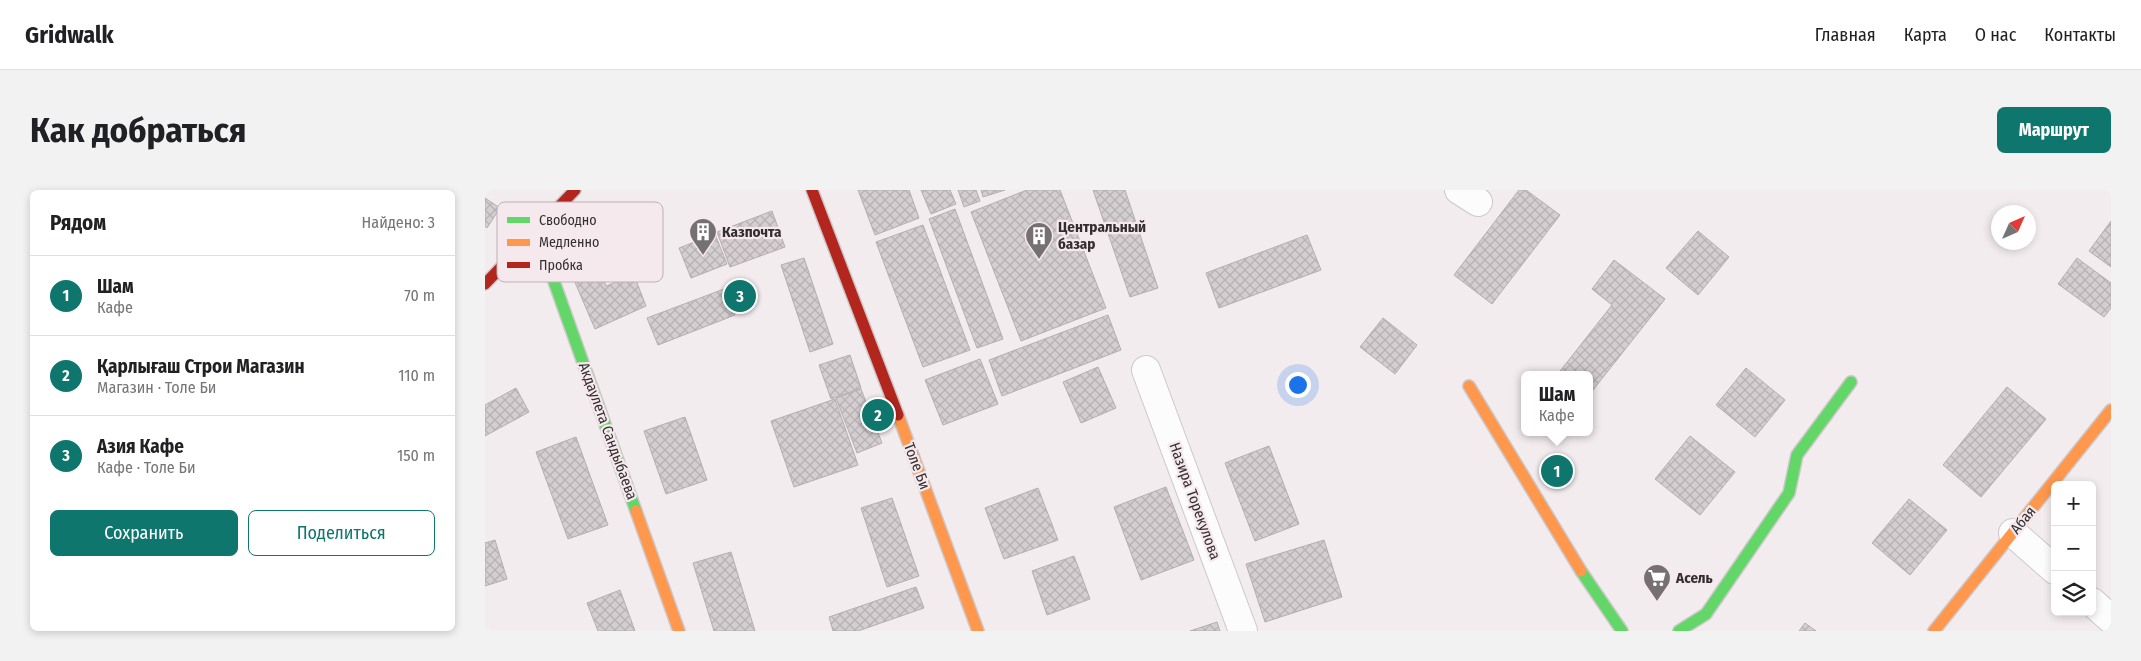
<!DOCTYPE html>
<html lang="ru">
<meta charset="utf-8">
<style>
body{margin:0;font-family:"Fira Sans Condensed",sans-serif;background:#f2f2f2;color:#202124}
.controls{position:absolute;right:15px;bottom:15px;display:grid;overflow:hidden;border-radius:8px;box-shadow:0 2px 8px #0003}
.controls button{width:45px;height:45px;display:grid;place-items:center;padding:0;border:0;border-bottom:1px solid #e0e0e0;background:#fff;color:#202124;font:25px sans-serif}
.compass{position:absolute;left:1506px;top:15px;width:45px;height:45px;border-radius:50%;background:#fff;box-shadow:0 2px 8px #0003;rotate:45deg}
.you{position:absolute;left:812px;top:194px;width:18px;height:18px;margin:-12px;border:4px solid #fff;border-radius:50%;background:#1a73e8;box-shadow:0 0 0 8px #1a73e833}
.badge{display:grid;place-items:center;width:32px;height:32px;border-radius:50%;background:#0f766e;color:#fff;font-size:16px;font-weight:700}
.pin{position:absolute;translate:-50% -50%;border:2px solid #fff;box-shadow:0 1px 5px #0006}
.popup{position:absolute;left:1036px;top:181px;width:72px;height:65px;box-sizing:border-box;display:grid;place-content:center;border-radius:8px;background:#fff;filter:drop-shadow(0 1px 4px #0005);font-size:16px;white-space:nowrap;color:#757577}
.popup b{font-size:19px;color:#202124}
.popup::after{content:'';position:absolute;left:50%;top:100%;margin-left:-10px;border:10px solid transparent;border-top-color:#fff}
.list{margin:0;padding:0;list-style:none}
h2{display:flex;justify-content:space-between;align-items:center;height:65px;margin:0;padding:0 20px;font-size:21px}
h2 small{font-size:16px;font-weight:400;color:#757577}
.list li{display:grid;grid-template-columns:32px 1fr auto;gap:15px;align-items:center;box-sizing:border-box;height:80px;padding:0 20px;border-top:1px solid #e0e0e0}
.list b{display:block;font-size:19px;white-space:nowrap}
.list p{margin:0;font-size:16px;white-space:nowrap;color:#757577}
.list em{font-size:16px;font-style:normal;color:#757577}
.actions{display:flex;gap:10px;padding:15px 20px}
.actions a{flex:1;padding:11px 0;border:1px solid #0f766e;border-radius:8px;text-align:center;font-size:18px;color:#0f766e}
.actions .main{background:#0f766e;color:#fff}
.icon{flex:none;width:28px;height:28px;fill:none;stroke:currentColor;stroke-width:2;stroke-linecap:round;stroke-linejoin:round}
.map{position:relative;flex:none;width:1626px;height:441px;overflow:hidden;border-radius:8px}
header{display:flex;align-items:center;gap:30px;box-sizing:border-box;height:70px;padding:0 25px;background:#fff;border-bottom:1px solid #e0e0e0}
header strong{font-size:24px}
nav{display:flex;gap:28px;margin-inline-start:auto;font-size:18px}
.intro{display:flex;align-items:center;justify-content:space-between;box-sizing:border-box;height:120px;padding:0 30px}
h1{margin:0;font-size:35px}
.button{padding:12px 22px;border-radius:8px;background:#0f766e;color:#fff;font-size:18px;font-weight:700}
main{display:flex;gap:30px;padding:0 30px}
aside{flex:1;background:#fff;border-radius:8px;box-shadow:0 2px 8px #0003}
.map>svg:first-child{display:block}
</style>
<header>
<strong>Gridwalk</strong>
<nav><a>Главная</a><a>Карта</a><a>О нас</a><a>Контакты</a></nav>
</header>
<div class="intro"><h1>Как добраться</h1><a class="button">Маршрут</a></div>
<main>
<aside>
<h2>Рядом<small>Найдено: 3</small></h2>
<ul class="list">
<li><span class="badge">1</span><div><b>Шам</b><p>Кафе</p></div><em>70 m</em></li>
<li><span class="badge">2</span><div><b>Қарлығаш Строи Магазин</b><p>Магазин · Толе Би</p></div><em>110 m</em></li>
<li><span class="badge">3</span><div><b>Азия Кафе</b><p>Кафе · Толе Би</p></div><em>150 m</em></li>
</ul>
<div class="actions"><a class="main">Сохранить</a><a>Поделиться</a></div>
</aside>
<div class="map">
<svg width="1626" height="441" viewBox="0 0 1626 441">
<defs>
<pattern id="building-cross-hatch" width="8" height="8" patternUnits="userSpaceOnUse" patternTransform="scale(1.25)"><rect width="8" height="8" fill="#d4ced0"/><path d="M0 0l8 8M0 8l8-8" fill="none" stroke="#b6b1b3"/></pattern>
</defs>
<rect width="100%" height="100%" fill="#f3ecef"/>
<path fill="url(#building-cross-hatch)" stroke="#b3aeb0" d="M373 0H424L434 28 390 45Z
M436 0H465L471 14 446 24Z
M473 0H491L495 11 479 17Z
M496 0H520L498 7Z
M542 0H575L621 118 536 151 486 22Z
M608 0H640L673 98 645 107Z
M1034 0H1041L1075 25 1007 114 969 85Z
M0 8 15 18 2 38 0 36Z
M470 19 518 149 492 158 444 29Z
M287 21 300 57 245 77 232 42Z
M1626 31V77L1604 61Z
M438 35 485 160 438 177 391 52Z
M1213 41 1244 67 1213 105 1181 78Z
M230 44 242 74 206 88 194 58Z
M822 45 836 80 734 118 721 83Z
M319 68 348 154 325 162 296 75Z
M1592 68 1626 93V118L1619 127 1573 94Z
M1129 70 1180 109 1104 205V185H1072L1127 115 1107 99Z
M115 79 121 96 149 85 161 116 110 139 89 90Z
M239 99 250 125 173 155 162 128Z
M623 125 636 160 517 206 504 170Z
M898 128 932 155 910 184 875 157Z
M365 165 376 198 346 209 334 175Z
M495 169 513 214 458 235 440 190Z
M613 177 631 218 596 233 578 192Z
M1261 178 1300 210 1270 247 1231 215Z
M1522 197 1561 229 1496 307 1458 275Z
M31 198 44 222 0 246V215Z
M376 199 397 253 372 263 351 208Z
M350 209 373 275 309 297 286 231Z
M200 227 222 290 181 304 159 241Z
M1205 246 1250 282 1215 325 1170 289Z
M91 247 123 335 83 349 51 262Z
M784 256 814 334 770 351 740 273Z
M681 297 709 370 656 390 629 317Z
M553 298 573 350 519 369 500 318Z
M407 308 434 386 402 397 376 318Z
M1424 309 1462 340 1425 385 1387 353Z
M10 350 22 389 0 396V353Z
M839 350 857 407 780 432 761 374Z
M246 362 270 441H229L208 373Z
M589 366 605 409 562 425 547 381Z
M431 397 439 418 373 441H348L344 427Z
M135 400 150 441H113L102 413Z
M732 432 735 441H705Z
M1320 433 1331 441H1314Z"/>
<g fill="none" stroke-linecap="round" stroke-linejoin="round">
<defs>
<path id="street" d="M974 0 993 12
M661 180 758 441
M1528 343 1570 380
M1607 412 1626 429"/>
<path id="fast" d="M51 41 151 321
M1096 381 1137 441
M1194 441 1221 424 1304 303 1312 265 1366 192"/>
<path id="slow" d="M984 196 1096 381
M413 225 493 441
M151 321 194 441
M1449 441 1626 220"/>
<path id="jam" d="M327 0 413 225
M0 94 90 0"/>
</defs>
<use href="#street" stroke="#ccc8ca" stroke-width="30"/>
<use href="#fast" stroke="#ccc8ca" stroke-width="14"/>
<use href="#slow" stroke="#ccc8ca" stroke-width="14"/>
<use href="#jam" stroke="#ccc8ca" stroke-width="14"/>
<use href="#street" stroke="#fdfcfd" stroke-width="28"/>
<use href="#fast" stroke="#63d668" stroke-width="11"/>
<use href="#slow" stroke="#ff974d" stroke-width="11"/>
<use href="#jam" stroke="#b3261e" stroke-width="11"/>
</g>
<defs>
<symbol id="building-pin" viewBox="-11 -11 22 30"><path d="M0 17L-7.5 6A9.5 9.5 0 1 1 7.5 6Z" fill="#767072" stroke="#f6e9ee"/><path d="M-4-6H4V6H1V3H-1V6H-4ZM-2.5-4.3h1.7v1.8h-1.7ZM.8-4.3h1.7v1.8H.8ZM-2.5-1h1.7V.8h-1.7ZM.8-1h1.7V.8H.8Z" fill="#fff"/></symbol>
<symbol id="supermarket-pin" viewBox="-11 -11 22 30"><path d="M0 17L-7.5 6A9.5 9.5 0 1 1 7.5 6Z" fill="#767072" stroke="#f6e9ee"/><path d="M-6-5.5h2.5l.6 2H6L4.5 2H-2.5L-4.4-4H-6ZM-1.5 3.2a1.3 1.3 0 1 0 .1 0ZM3 3.2a1.3 1.3 0 1 0 .1 0Z" fill="#fff"/></symbol>
</defs>
<g fill-rule="evenodd">
<use href="#building-pin" x="202" y="26" width="32" height="43"/>
<use href="#building-pin" x="538" y="30" width="32" height="43"/>
<use href="#supermarket-pin" x="1156" y="372" width="32" height="43"/>
</g>
<g text-anchor="middle" dominant-baseline="central" stroke-width="4.5" stroke-linejoin="round" paint-order="stroke">
<g font-size="15" font-weight="bold" fill="#322e2f" stroke="#f6e9ee" text-anchor="start">
<text x="573" y="37">Центральный<tspan x="573" dy="17">базар</tspan></text>
<text x="237" y="42">Казпочта</text>
<text x="1191" y="388">Асель</text>
</g>
<g font-size="15" fill="#322e2f" stroke="#f6e9ee">
<text transform="translate(123 241) rotate(70)">Акдаулета Сандыбаева</text>
<text transform="translate(432 276) rotate(69)">Толе Би</text>
<text transform="translate(710 311) rotate(70)">Назира Торекулова</text>
<text transform="translate(1538 330) rotate(-51)">Абая</text>
</g>
</g>
<rect x="12" y="12" width="166" height="80" rx="8" fill="#f6e9ee" stroke="#bbb1b5" stroke-width="1"/>
<rect x="22" y="27" width="23" height="6" fill="#63d668"/>
<rect x="22" y="49" width="23" height="7" fill="#ff974d"/>
<rect x="22" y="72" width="23" height="6" fill="#b3261e"/>
<g font-size="14" fill="#322e2f">
<text x="54" y="35">Свободно</text>
<text x="54" y="57">Медленно</text>
<text x="54" y="80">Пробка</text>
</g>
</svg>
<div class="controls">
<button>+</button>
<button>−</button>
<button><svg class="icon" aria-label="layers" viewBox="0 0 24 24"><path d="M12 4l9 5-9 5-9-5zM3 14l9 5 9-5"/></svg></button>
</div>
<svg class="compass" viewBox="-18 -18 36 36"><path d="M0-13l5 13h-10z" fill="#e53935"/><path d="M0 13l5-13h-10z" fill="#757577"/></svg>
<div class="you"></div>
<div class="pin badge" style="left:1072px;top:281px">1</div>
<div class="popup"><b>Шам</b>Кафе</div>
<div class="pin badge" style="left:393px;top:225px">2</div>
<div class="pin badge" style="left:255px;top:106px">3</div>
</div>
</main>
